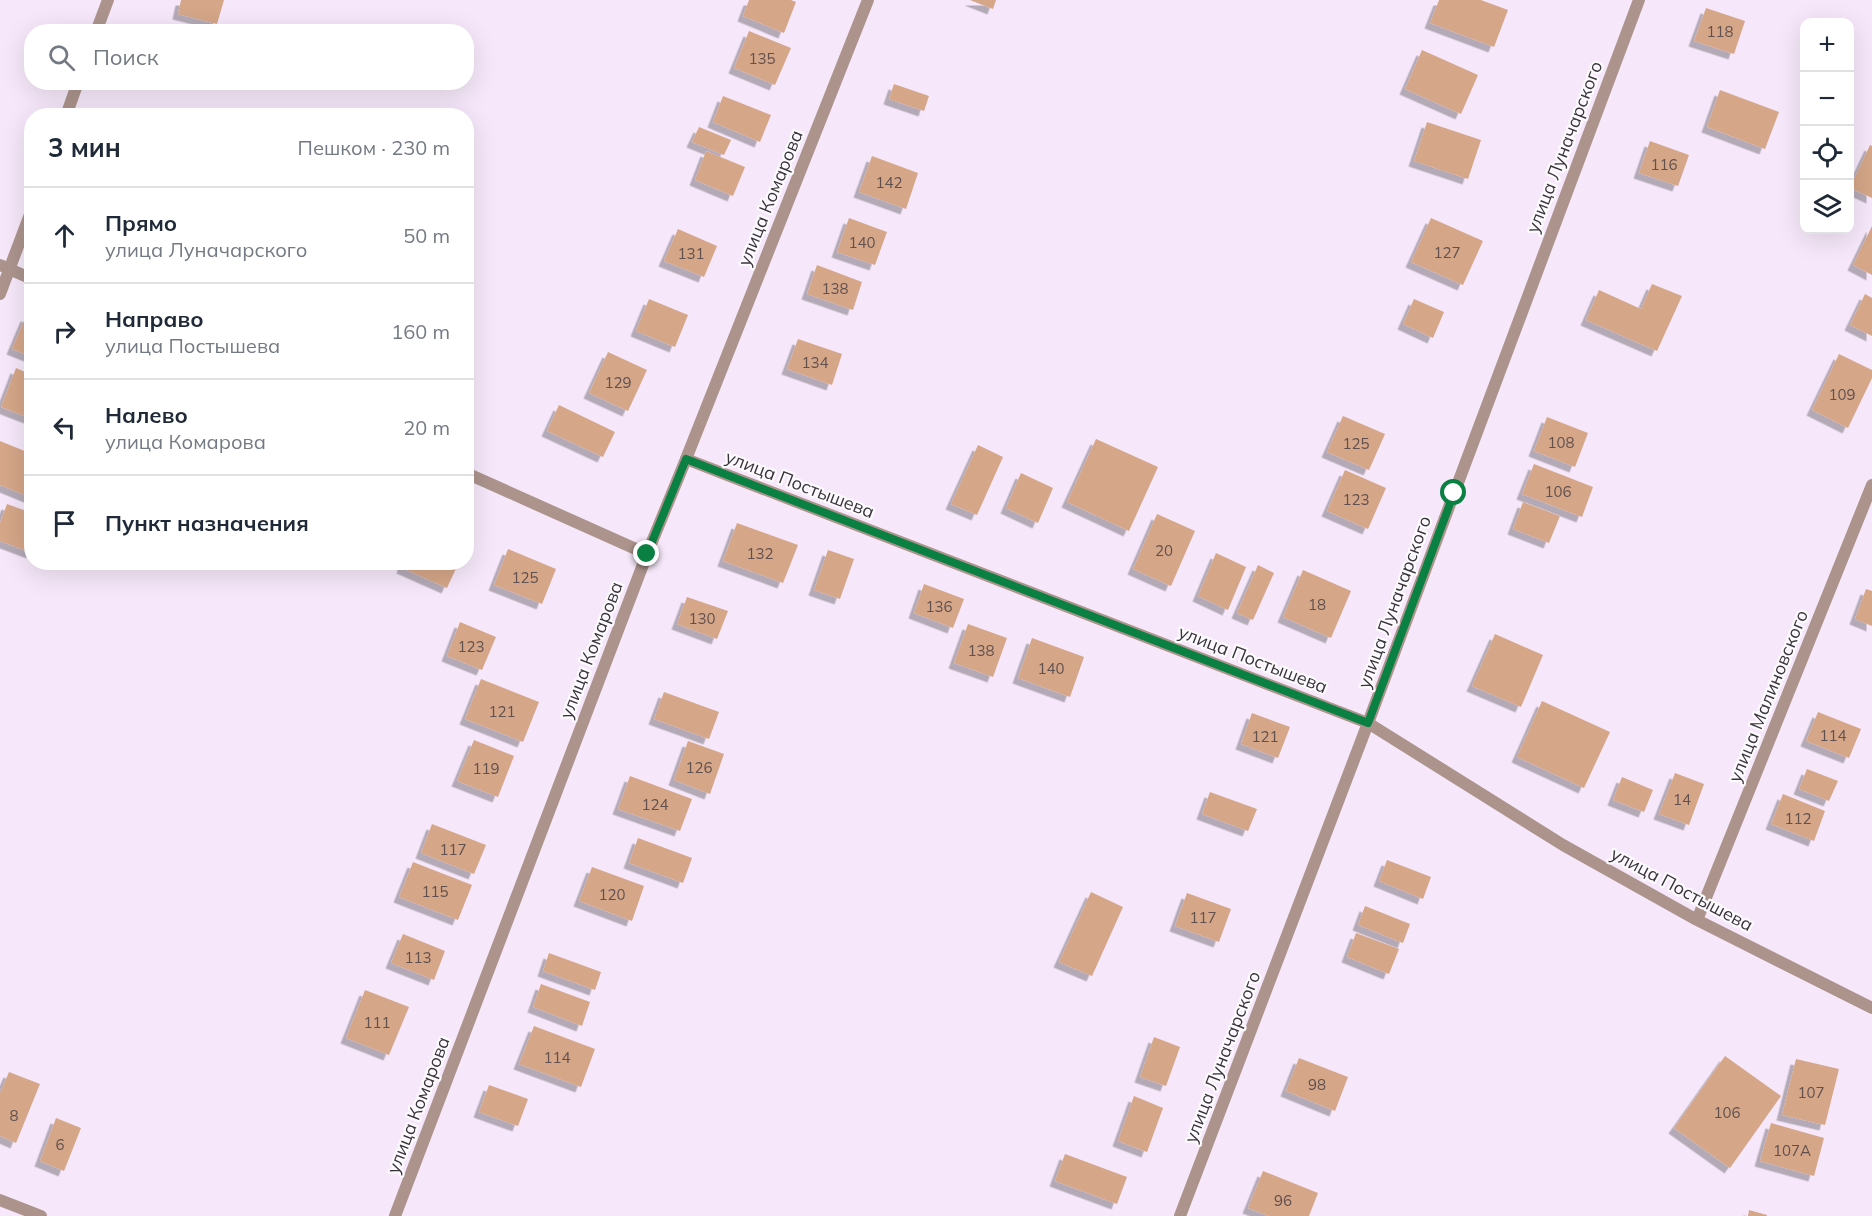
<!DOCTYPE html>
<html lang="ru">
<meta charset="utf-8">
<style>
body{margin:0;font-family:Mulish,sans-serif;background:#f2f2f3;color:#1f2937}
.controls{position:absolute;right:18px;top:18px;display:grid;overflow:hidden;border-radius:12px;box-shadow:0 6px 24px #0002}
.controls button{width:54px;height:54px;display:grid;place-items:center;padding:0;border:0;border-bottom:2px solid #e0e1e3;background:#fff;color:#1f2937;font:30px sans-serif}
.stop{position:absolute;width:18px;height:18px;margin:-14px;border:4px solid #0b8043;border-radius:50%;background:#fff}
.stop.end{background:#0b8043;border-color:#fff;box-shadow:0 2px 6px #0008}
.list{margin:0;padding:0;list-style:none}
h2{display:flex;justify-content:space-between;align-items:center;height:78px;margin:0;padding:0 24px;font-size:26px}
h2 small{font-size:20px;font-weight:400;color:#747a83}
.list li{display:grid;grid-template-columns:39px 1fr auto;gap:18px;align-items:center;box-sizing:border-box;height:96px;padding:0 24px;border-top:2px solid #e0e1e3}
.list b{display:block;font-size:22px;white-space:nowrap}
.list p{margin:0;font-size:20px;white-space:nowrap;color:#747a83}
.list em{font-size:20px;font-style:normal;color:#747a83}
.icon{flex:none;width:33px;height:33px;fill:none;stroke:currentColor;stroke-width:2;stroke-linecap:round;stroke-linejoin:round}
.map{position:relative;flex:none;width:1872px;height:1216px;overflow:hidden}
.search{position:absolute;background:#fff;box-shadow:0 6px 24px #0002;left:24px;top:24px;width:450px;height:66px;display:flex;align-items:center;gap:15px;box-sizing:border-box;padding:0 21px;border-radius:24px;color:#747a83;font-size:22px}
.panel{position:absolute;background:#fff;box-shadow:0 6px 24px #0002;left:24px;top:108px;width:450px;height:462px;border-radius:24px}
.map>svg:first-child{display:block}
</style>
<div class="map">
<svg width="1872" height="1216" viewBox="0 0 1872 1216">
<defs>
<filter id="shadow"><feDropShadow dx="-5.5" dy="5.5" stdDeviation="0" flood-color="#0004"/></filter>
</defs>
<rect width="100%" height="100%" fill="#f6e8fa"/>
<path fill="#d5a688" filter="url(#shadow)" d="M181 0H224L217 24 178 14Z
M749 0H791L796 2 784 33 743 16Z
M970 0H996L993 9Z
M1439 0H1481L1508 10 1494 47 1430 23Z
M1706 8 1745 21 1734 54 1694 41Z
M749 31 791 48 775 85 734 68Z
M1422 50 1478 75 1461 114 1405 89Z
M894 84 929 96 924 111 889 99Z
M1720 90 1779 112 1765 149 1707 127Z
M723 96 771 115 760 142 713 122Z
M1427 122 1481 140 1468 179 1414 161Z
M699 127 731 140 724 155 692 142Z
M1650 141 1689 155 1678 186 1639 173Z
M1870 145 1872 146V198L1850 188Z
M706 151 745 167 733 196 695 180Z
M872 156 918 173 906 209 859 192Z
M849 218 887 232 875 265 837 252Z
M1431 218 1483 241 1463 285 1411 262Z
M1872 226V275L1853 265Z
M678 229 717 246 704 277 664 261Z
M817 265 862 282 853 310 807 294Z
M1652 284 1682 296 1657 351 1586 320 1599 290 1641 309Z
M1865 294 1872 298V336L1850 325Z
M649 299 688 315 675 347 636 331Z
M1414 299 1444 312 1433 338 1403 324Z
M26 316 32 318V357L12 349Z
M798 339 842 354 832 385 787 369Z
M608 352 647 370 628 411 589 393Z
M1839 354 1872 370V378L1848 428 1812 410Z
M16 368 32 375V419L1 407Z
M559 405 615 432 603 457 547 431Z
M1343 416 1385 434 1369 470 1327 452Z
M1547 417 1588 433 1575 467 1534 451Z
M1096 439 1158 467 1129 531 1067 502Z
M0 441 32 454V498L0 485Z
M978 445 1003 457 977 515 951 504Z
M1534 464 1593 487 1582 517 1522 494Z
M1345 470 1386 488 1368 529 1327 511Z
M1021 473 1053 488 1038 523 1006 508Z
M1523 502 1560 516 1549 543 1513 529Z
M7 504 32 513V553L0 541V523Z
M1157 514 1195 531 1171 586 1133 569Z
M737 523 798 545 783 583 723 561Z
M508 549 556 569 542 604 494 585Z
M828 550 854 559 840 599 814 590Z
M1216 553 1246 567 1228 610 1198 596Z
M404 562H459L447 588 402 568Z
M1258 565 1274 573 1253 620 1237 613Z
M1303 570 1351 591 1331 638 1283 617Z
M924 584 964 599 953 628 914 613Z
M1866 589 1872 591V626L1855 619Z
M687 597 728 611 717 639 677 624Z
M460 622 496 637 482 670 447 656Z
M968 624 1007 638 993 677 954 663Z
M1495 634 1543 655 1521 707 1472 686Z
M1032 638 1084 657 1070 697 1018 678Z
M481 679 539 702 523 742 465 719Z
M664 692 719 712 709 739 654 719Z
M1542 701 1610 732 1584 788 1517 757Z
M1818 712 1861 729 1849 758 1806 741Z
M1252 713 1290 727 1278 758 1241 744Z
M474 740 514 756 498 797 457 781Z
M688 741 724 754 710 794 674 780Z
M1807 769 1838 781 1829 801 1799 789Z
M1675 773 1704 784 1689 825 1659 814Z
M630 776 692 799 680 831 618 809Z
M1622 777 1653 790 1644 812 1613 800Z
M1210 792 1257 809 1248 831 1202 814Z
M1783 794 1825 811 1814 841 1771 824Z
M432 824 486 845 474 874 421 853Z
M638 838 692 858 683 883 629 863Z
M1387 860 1431 877 1423 899 1379 881Z
M413 862 472 885 458 920 399 897Z
M592 867 644 886 632 921 579 901Z
M1091 892 1123 907 1092 976 1059 962Z
M1187 893 1231 909 1219 942 1175 926Z
M1365 906 1410 924 1403 943 1358 925Z
M1356 933 1399 949 1389 974 1347 957Z
M403 934 445 951 434 980 391 963Z
M549 953 601 972 595 990 543 971Z
M541 984 590 1002 582 1026 533 1007Z
M365 990 409 1007 389 1055 346 1038Z
M534 1026 595 1049 581 1087 519 1064Z
M1154 1037 1180 1047 1166 1086 1140 1077Z
M1725 1056 1781 1096 1730 1168 1674 1128Z
M1299 1058 1348 1077 1335 1111 1286 1091Z
M1796 1059 1839 1069 1825 1125 1782 1115Z
M9 1072 40 1084 16 1143 0 1136V1093Z
M489 1085 528 1099 518 1126 479 1112Z
M1134 1096 1163 1108 1147 1152 1118 1141Z
M56 1118 81 1128 64 1171 40 1161Z
M1771 1123 1824 1138 1814 1176 1760 1161Z
M1065 1154 1127 1177 1117 1204 1055 1181Z
M1263 1171 1318 1193 1309 1216H1269L1248 1208Z
M1749 1210 1767 1215V1216H1748Z"/>
<g fill="none" stroke-linecap="round" stroke-linejoin="round">
<path stroke="#ac948d" stroke-width="12" d="M96 32 108 0
M66 116 78 82
M0 265 32 279
M0 294 32 209
M686 459 1368 723 1563 845 1697 920 1872 1008
M466 473 647 554
M1697 920 1872 485
M0 1200 41 1216"/>
<path stroke="#ac948d" stroke-width="12" d="M395 1216 647 554 686 459 868 0
M1180 1216 1368 723 1639 0"/>
</g>
<g fill="none" stroke-linecap="round" stroke-linejoin="round">
<path stroke="#0b8043" stroke-width="8" d="M647 554 686 459 1368 723 1454 493"/>
</g>
<g text-anchor="middle" dominant-baseline="central" stroke-width="4.5" stroke-linejoin="round" paint-order="stroke">
<g font-size="15" fill="#60504e">
<text x="1720" y="31">118</text>
<text x="762" y="58">135</text>
<text x="1664" y="164">116</text>
<text x="889" y="182">142</text>
<text x="862" y="242">140</text>
<text x="1447" y="252">127</text>
<text x="691" y="253">131</text>
<text x="835" y="288">138</text>
<text x="815" y="362">134</text>
<text x="618" y="382">129</text>
<text x="1842" y="394">109</text>
<text x="1561" y="442">108</text>
<text x="1356" y="443">125</text>
<text x="1558" y="491">106</text>
<text x="1356" y="499">123</text>
<text x="1164" y="550">20</text>
<text x="760" y="553">132</text>
<text x="525" y="577">125</text>
<text x="1317" y="604">18</text>
<text x="939" y="606">136</text>
<text x="702" y="618">130</text>
<text x="471" y="646">123</text>
<text x="981" y="650">138</text>
<text x="1051" y="668">140</text>
<text x="502" y="711">121</text>
<text x="1833" y="735">114</text>
<text x="1265" y="736">121</text>
<text x="699" y="767">126</text>
<text x="486" y="768">119</text>
<text x="1682" y="799">14</text>
<text x="655" y="804">124</text>
<text x="1798" y="818">112</text>
<text x="453" y="849">117</text>
<text x="435" y="891">115</text>
<text x="612" y="894">120</text>
<text x="1203" y="917">117</text>
<text x="418" y="957">113</text>
<text x="377" y="1022">111</text>
<text x="557" y="1057">114</text>
<text x="1317" y="1084">98</text>
<text x="1811" y="1092">107</text>
<text x="1727" y="1112">106</text>
<text x="14" y="1115">8</text>
<text x="60" y="1144">6</text>
<text x="1792" y="1150">107А</text>
<text x="1283" y="1200">96</text>
</g>
<g font-size="18" fill="#39343b" stroke="#fcfafd">
<text transform="translate(1564 147) rotate(-69)">улица Луначарского</text>
<text transform="translate(770 198) rotate(-68)">улица Комарова</text>
<text transform="translate(800 484) rotate(21)">улица Постышева</text>
<text transform="translate(1394 602) rotate(-70)">улица Луначарского</text>
<text transform="translate(591 650) rotate(-69)">улица Комарова</text>
<text transform="translate(1253 659) rotate(21)">улица Постышева</text>
<text transform="translate(1768 696) rotate(-68)">улица Малиновского</text>
<text transform="translate(1682 889) rotate(28)">улица Постышева</text>
<text transform="translate(1222 1057) rotate(-69)">улица Луначарского</text>
<text transform="translate(418 1105) rotate(-69)">улица Комарова</text>
</g>
</g>
</svg>
<div class="controls">
<button>+</button>
<button>−</button>
<button><svg class="icon" aria-label="locate" viewBox="0 0 24 24"><circle cx="12" cy="12" r="6"/><path d="M12 2v4M12 18v4M2 12h4M18 12h4"/></svg></button>
<button><svg class="icon" aria-label="layers" viewBox="0 0 24 24"><path d="M12 4l9 5-9 5-9-5zM3 14l9 5 9-5"/></svg></button>
</div>
<div class="stop" style="left:1454px;top:493px"></div>
<div class="stop end" style="left:647px;top:554px"></div>
<div class="search"><svg class="icon" aria-label="search" viewBox="0 0 24 24"><circle cx="10" cy="10" r="6"/><path d="M15 15l6 6"/></svg>Поиск</div>
<section class="panel">
<h2>3 мин<small>Пешком · 230 m</small></h2>
<ul class="list">
<li><svg class="icon" aria-label="ahead" viewBox="0 0 24 24"><path d="M12 20V5M6 11l6-6 6 6"/></svg><div><b>Прямо</b><p>улица Луначарского</p></div><em>50 m</em></li>
<li><svg class="icon" aria-label="right" viewBox="0 0 24 24"><path d="M7 20v-9h11M14 6l5 5-5 5"/></svg><div><b>Направо</b><p>улица Постышева</p></div><em>160 m</em></li>
<li><svg class="icon" aria-label="left" viewBox="0 0 24 24"><path d="M17 20v-9H6M10 6l-5 5 5 5"/></svg><div><b>Налево</b><p>улица Комарова</p></div><em>20 m</em></li>
<li><svg class="icon" aria-label="arrive" viewBox="0 0 24 24"><path d="M6 21V4h12l-3 4 3 4H6"/></svg><div><b>Пункт назначения</b></div></li>
</ul>
</section>
</div>
